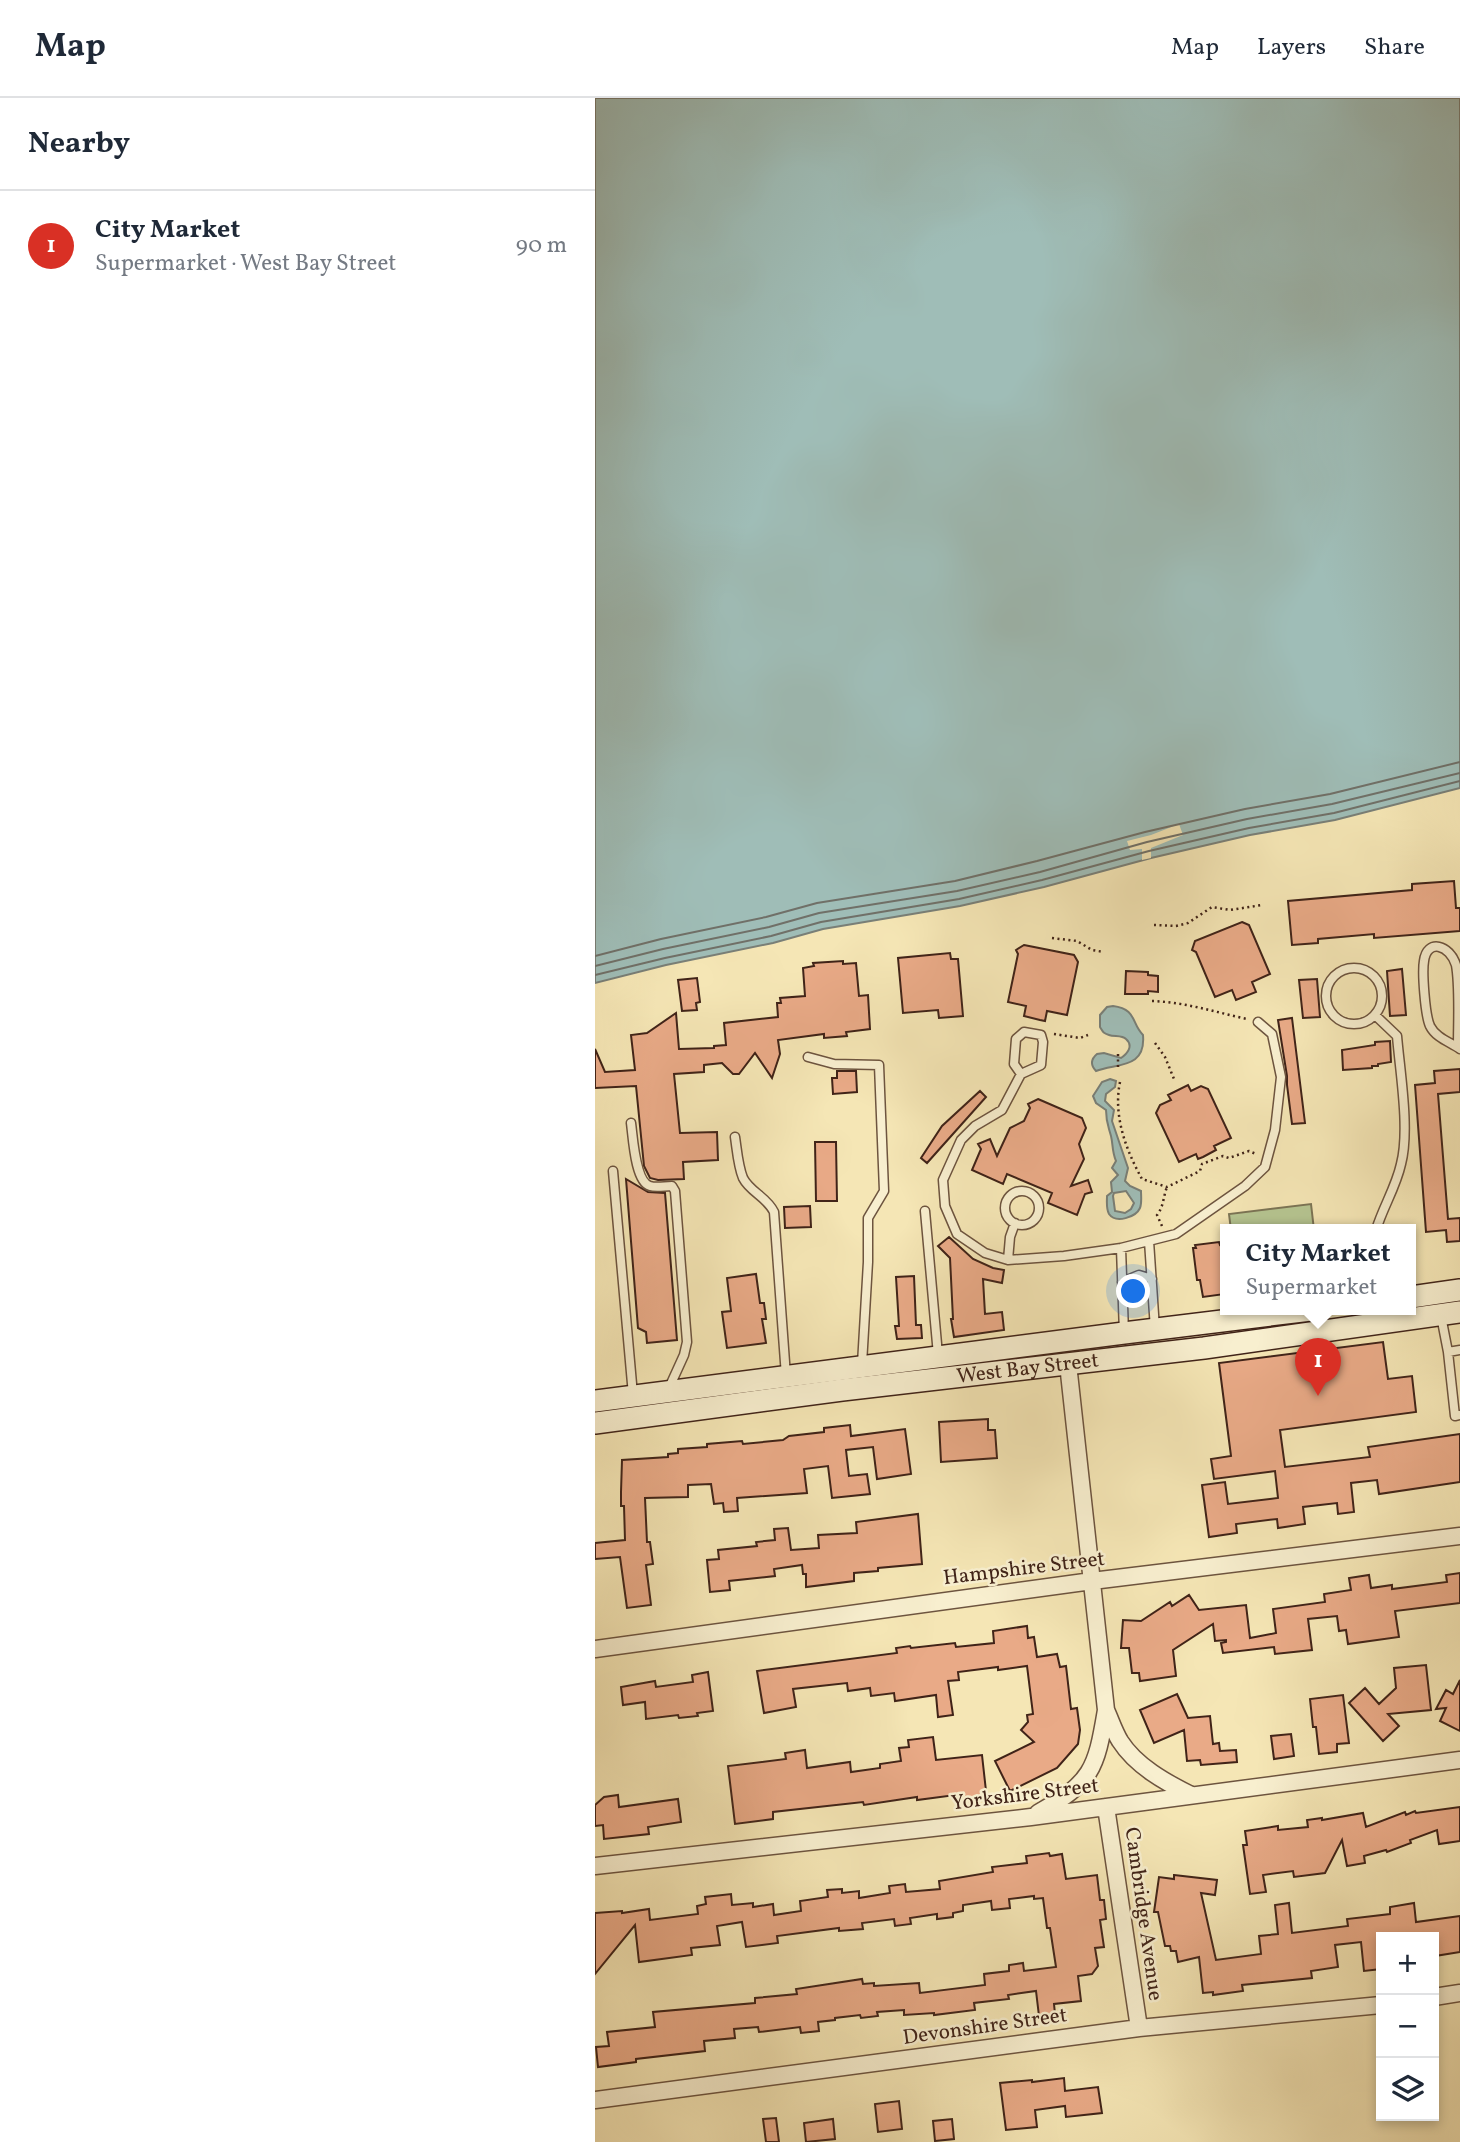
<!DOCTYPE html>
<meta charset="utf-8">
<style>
body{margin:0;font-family:Vollkorn,serif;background:#f6f6f7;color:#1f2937}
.controls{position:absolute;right:21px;bottom:21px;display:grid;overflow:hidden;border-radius:0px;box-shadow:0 4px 10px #0003}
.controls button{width:63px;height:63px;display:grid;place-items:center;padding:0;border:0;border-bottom:2px solid #e0e1e3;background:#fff;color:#1f2937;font:35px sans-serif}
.you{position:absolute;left:539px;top:1194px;width:24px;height:24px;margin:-18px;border:5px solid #fff;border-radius:50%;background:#1a73e8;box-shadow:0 0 0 10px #1a73e833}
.badge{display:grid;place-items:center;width:46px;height:46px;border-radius:50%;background:#d93025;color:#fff;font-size:23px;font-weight:700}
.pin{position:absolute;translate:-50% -58px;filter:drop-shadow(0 2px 4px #0008)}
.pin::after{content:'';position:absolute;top:37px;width:24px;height:21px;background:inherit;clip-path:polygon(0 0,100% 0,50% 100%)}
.popup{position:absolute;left:625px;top:1126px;width:196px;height:91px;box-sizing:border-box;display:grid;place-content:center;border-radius:0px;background:#fff;filter:drop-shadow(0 2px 5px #0005);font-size:23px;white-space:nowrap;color:#747a83}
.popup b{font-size:26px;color:#1f2937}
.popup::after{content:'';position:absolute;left:50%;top:100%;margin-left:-14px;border:14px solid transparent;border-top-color:#fff}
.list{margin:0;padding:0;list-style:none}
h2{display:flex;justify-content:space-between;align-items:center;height:91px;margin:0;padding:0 28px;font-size:30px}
h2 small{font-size:23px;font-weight:400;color:#747a83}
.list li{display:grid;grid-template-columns:46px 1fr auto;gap:21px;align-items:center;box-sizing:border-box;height:112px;padding:0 28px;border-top:2px solid #e0e1e3}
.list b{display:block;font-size:26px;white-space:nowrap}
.list p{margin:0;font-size:23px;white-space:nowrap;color:#747a83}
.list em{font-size:23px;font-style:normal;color:#747a83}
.icon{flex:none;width:38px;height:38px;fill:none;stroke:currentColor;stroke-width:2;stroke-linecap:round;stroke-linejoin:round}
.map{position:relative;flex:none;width:865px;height:2044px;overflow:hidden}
header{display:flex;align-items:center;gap:42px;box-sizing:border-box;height:98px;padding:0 35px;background:#fff;border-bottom:2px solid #e0e1e3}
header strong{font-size:33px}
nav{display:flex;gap:38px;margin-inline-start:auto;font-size:24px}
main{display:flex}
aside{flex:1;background:#fff}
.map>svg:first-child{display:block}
</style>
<header>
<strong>Map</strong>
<nav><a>Map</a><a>Layers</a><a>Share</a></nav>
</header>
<main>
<aside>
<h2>Nearby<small></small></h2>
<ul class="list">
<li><span class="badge">1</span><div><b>City Market</b><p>Supermarket · West Bay Street</p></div><em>90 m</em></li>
</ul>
</aside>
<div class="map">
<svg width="865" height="2044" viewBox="0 0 865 2044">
<rect width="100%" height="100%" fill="#f5e6b5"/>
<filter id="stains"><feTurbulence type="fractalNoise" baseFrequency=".00286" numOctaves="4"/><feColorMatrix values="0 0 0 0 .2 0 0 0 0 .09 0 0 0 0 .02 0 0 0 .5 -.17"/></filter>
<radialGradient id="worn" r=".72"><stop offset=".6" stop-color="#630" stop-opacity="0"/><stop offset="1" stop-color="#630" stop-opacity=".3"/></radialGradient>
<path fill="#b6c692" stroke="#7b7455" stroke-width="2" d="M716 1106 719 1132H636L634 1116Z"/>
<path fill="#9fbdb7" stroke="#797f77" stroke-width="2" fill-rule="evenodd" d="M0 0H865V690L740 722 655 737 556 760 449 789 365 808 228 831 178 845 71 867 0 885Z
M518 908C542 911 536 925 548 937 551 971 522 965 501 973 495 967 496 961 502 956L509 955 526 960C532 956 539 948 531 941 527 937 519 939 514 937 508 935 508 934 505 929V917L512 909Z
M515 981 521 983 520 989 511 996 510 1003 519 1012 517 1023 533 1070 530 1083 535 1088 546 1093C546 1099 547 1105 545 1110 541 1119 521 1126 514 1116 511 1111 512 1104 512 1098L517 1094 516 1084 523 1077 517 1070 521 1063C517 1054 518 1046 516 1038 513 1027 511 1024 511 1012L501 1005 498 998 507 984ZM531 1093 539 1105 536 1111 530 1115 520 1113 518 1098 519 1095Z"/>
<path fill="#f5e6b5" d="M584 726 588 737 556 750V760L547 762V751L535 752 532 743 556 737Z"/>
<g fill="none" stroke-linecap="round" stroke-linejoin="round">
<path stroke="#707068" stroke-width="2" d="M0 858 66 841 171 819 222 805 360 783 442 763 550 734 650 711 735 696 865 664
M0 868 68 851 174 829 224 815 362 793 445 774 552 744 652 721 737 706 865 675
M0 877 70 860 176 838 226 824 364 801 447 782 554 753 654 730 739 715 865 683"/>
</g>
<path fill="#e9aa87" stroke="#402318" stroke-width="2" d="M859 783 861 810H865V833L779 840V836L723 841V845L697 847 693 803 817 792V786Z
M647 824 654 827 675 876 657 884 661 894 641 902 637 892 620 899 601 854 597 852 600 843Z
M429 847 479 857 483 864 472 917 452 913 450 923 445 922 429 918 431 908 413 904 423 856 421 852Z
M355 855 356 861H363L368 918 344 920 343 912 308 915 303 860Z
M248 863V866L261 865 264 898 273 897 275 931 251 934 252 938 229 940V936L183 942 185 956 177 980 160 955 144 976H138L127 965 109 967V974L79 976 85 1035 122 1034 123 1062 88 1064 89 1081 63 1082 55 1080 49 1068 41 988 0 990V951L10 974 40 972 36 937 52 935 81 915 84 951 119 950V948L131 947 129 925 183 919 182 905H186L185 900 210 898 208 870 219 868 218 865Z
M807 871 811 917 795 918 792 873Z
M531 873 553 874V877L563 878V894L553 893V896H530Z
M102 880 105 904 101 905 102 912 87 913 83 882Z
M722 881 725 919 708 920 704 882Z
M697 920 710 1025 697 1026 692 987V978L683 922Z
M795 943 796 964 783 966V968H777V970L748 972 747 952 780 947V944Z
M865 971V994L843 996 853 1121 865 1120V1143L852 1144 851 1132 831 1134 820 987 840 985 839 973Z
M242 973H261L262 994 238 996 237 980H242Z
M593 987 596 993 606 988 613 991 636 1040 619 1048 621 1052 608 1059 603 1061 601 1056 584 1064 561 1015 565 1007 576 1002 573 997Z
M385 993 391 999 332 1065 326 1060 347 1028Z
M443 1001 487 1020 491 1030 484 1046 489 1061 476 1088 493 1082 497 1094 490 1096 482 1117 453 1105 457 1095 412 1076 408 1086 377 1072 386 1051 383 1046 395 1041 402 1058 415 1030 429 1023 435 1010 433 1006Z
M220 1044H241L242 1103H221Z
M31 1081 53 1094 70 1095 82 1242 52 1245 51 1234 43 1230Z
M215 1108 216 1129 190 1130 189 1109Z
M354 1139 378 1161 398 1170 409 1172 407 1185 388 1181 390 1216 407 1214 409 1232 359 1239 356 1221H358L355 1160 343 1148Z
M624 1144 625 1147 630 1146V1174H629L630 1196 608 1199 605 1182H602L598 1150H601L600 1147Z
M161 1176 165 1205H169L171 1221H167L171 1245 132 1250 127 1214 136 1213 132 1180Z
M319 1178 321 1227H326L327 1240 302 1241 300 1228H304L301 1179Z
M788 1244 793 1281 817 1278 821 1314 685 1332 690 1369 775 1359 773 1349 865 1336V1384L784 1396 782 1382 756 1385 759 1414 743 1416 742 1405 708 1409 710 1426 683 1430 682 1421 641 1426 642 1435 614 1439 607 1387 630 1384 633 1406 683 1400 680 1373 619 1381 616 1361 636 1358 624 1265Z
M393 1321V1332H400L402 1360 346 1364 344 1324Z
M255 1327 256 1338 310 1331 316 1376 282 1381 278 1349 251 1352 254 1378 272 1376 275 1396 237 1400 233 1368 209 1371 212 1395 142 1400 143 1413 129 1414 128 1405 119 1406 116 1386 93 1387V1399L50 1400 52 1444H55L58 1466 51 1467 56 1507 32 1510 25 1459 0 1461V1445L30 1442 29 1408H26V1394L27 1362 73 1359V1356L83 1355V1351L112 1349V1346L147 1343 148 1346 188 1342 194 1338 229 1334V1330Z
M323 1416 327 1466 283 1470V1473L259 1475V1483L211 1489V1476H208L207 1467 179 1471 180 1478 134 1483 135 1492 115 1494 112 1462 124 1461 123 1452 162 1448 161 1444 180 1442 179 1431 193 1430 196 1452 224 1450 223 1437 262 1435 261 1424Z
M865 1475V1505L800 1513 804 1539 753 1546 751 1532 744 1533 742 1518 713 1521 717 1552 680 1556 679 1549 628 1555 626 1545 631 1544V1542L620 1543 618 1526 578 1552 581 1578 545 1583 544 1575H537L534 1550H526L528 1522 546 1523 575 1504 577 1508 594 1497 604 1512 651 1507 655 1540 681 1535 678 1511 730 1504 729 1496 756 1492 754 1480 774 1477 776 1490 797 1487V1491L852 1484 851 1477Z
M432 1528 433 1540 439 1539 442 1559 462 1556 465 1569 471 1568 476 1611 482 1610 485 1632 483 1646 462 1670 415 1693 400 1663 439 1644 426 1632 433 1624 432 1617 438 1616 432 1568 403 1572V1569L363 1574 364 1582 353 1583 358 1617 343 1619 341 1597 300 1603 299 1595 276 1598 275 1590 253 1593 252 1585 198 1591 201 1609 169 1615 162 1573 302 1555 301 1550 315 1548 316 1550 360 1545 361 1549 399 1545 398 1533Z
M831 1567 836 1612 793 1616 804 1628 788 1643 754 1605 770 1590 784 1606 801 1590 799 1570Z
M113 1574 118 1613 102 1615 103 1618 84 1620 83 1617 51 1621 50 1604 28 1607 26 1589 60 1583 61 1589 98 1584 97 1577Z
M865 1582V1633L845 1623 851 1610 841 1611 851 1592 858 1596Z
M582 1596 593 1620 615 1618 618 1646 624 1645 625 1653 641 1652 642 1664 606 1667 605 1662 592 1663 589 1632 559 1645 545 1612Z
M748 1597 754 1645 742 1646V1654L724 1656 721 1629H718L715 1601Z
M696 1636 699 1658 679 1661 676 1638Z
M338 1639 341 1662 387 1657 392 1702 361 1704 360 1697 322 1702V1699L269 1707 268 1704 178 1714V1721L140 1726 133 1668 191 1661 190 1655 210 1652 212 1670 255 1664 256 1674 285 1670V1666L306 1663 304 1650 314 1649 313 1642Z
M23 1697 24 1709 83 1701 86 1724 53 1729 54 1736 9 1741 8 1727 0 1728V1707L9 1699Z
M865 1709V1743L844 1746 842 1732 815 1742 816 1745 792 1754 791 1752 769 1758 770 1765 752 1768 747 1742 730 1775 699 1779 698 1773 668 1777 671 1794 655 1796 648 1747H652L650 1733 683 1728V1732L713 1729 712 1722 727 1720V1722L768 1715 771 1729 810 1714 811 1717 820 1713 821 1715Z
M454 1755 455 1758 467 1756 471 1781 502 1777 505 1802H509L511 1821 505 1822 509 1849 500 1850 503 1868 497 1876 483 1878 486 1903 459 1906 460 1916 444 1918 441 1893 413 1897 414 1901 379 1905 380 1912 339 1917V1915L309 1917V1912L282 1914 283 1918 266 1920 265 1917 240 1920V1922L223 1924 224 1933 206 1935 205 1929 164 1934 163 1929 139 1931 140 1940 109 1943 110 1953 41 1961V1964L3 1969 1 1949 14 1948 12 1934 60 1929 58 1914 160 1905V1900L202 1896 201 1891 267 1881 268 1886 279 1885V1888L324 1885 325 1895 390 1887 389 1876 414 1873V1867L428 1865 429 1873 461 1869 455 1830H452L448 1800 439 1801V1798L414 1801 415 1810 397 1812 396 1803 368 1807V1813L358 1815V1819L342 1821V1816L315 1820 316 1826 300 1828 299 1821 267 1825 268 1831 244 1833V1830L182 1838 183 1845 151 1849 147 1824 122 1828 125 1847 96 1850 97 1857 44 1864 40 1827 0 1876V1815L27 1813V1815L54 1811 55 1822 103 1816 102 1808 111 1806 110 1799 136 1796 137 1807 158 1805V1809L178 1806 179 1817 206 1813 205 1803 233 1799 232 1792 247 1791V1795L264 1793V1800L295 1795 294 1788 310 1786 311 1794 345 1791 344 1783 398 1774 397 1769 432 1765 431 1758Z
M579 1777 622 1782 620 1797 606 1795 621 1862 666 1856 664 1838 683 1836 680 1807 694 1805 697 1835 753 1828 752 1821 795 1816V1809L819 1805 821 1824 865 1818V1854L840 1858 839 1839H786V1871L769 1873 766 1844 740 1847 743 1869 716 1873 717 1880 647 1887 648 1893 618 1897V1894L608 1895 604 1859 583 1864 581 1853H576L575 1848H570L563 1814H559L564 1779 579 1781Z
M469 1980 470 1993 503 1989 507 2015 471 2019 470 2008 440 2012 442 2029 411 2032 405 1985 437 1982V1984Z
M304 2003 307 2031 283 2034 280 2006Z
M181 2020 184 2044H171L168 2021Z
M238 2021 240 2041 211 2044 209 2025Z
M357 2021 359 2041 340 2043 338 2023Z"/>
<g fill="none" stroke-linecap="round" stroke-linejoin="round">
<defs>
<path id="service" d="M731 898a28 28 0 1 1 56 0a28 28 0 1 1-56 0Z
M780 917 802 938C805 974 815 1032 806 1066 801 1089 788 1109 781 1132
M863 949C863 924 865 889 861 867 855 847 832 840 829 863 827 874 830 917 835 928 841 940 855 944 865 951
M213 959 239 966 284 967 289 1093 273 1120V1164L267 1266
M426 976 419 966 421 941 429 934 446 937 448 944 446 967 426 976 407 1012 380 1028 366 1042 348 1082 350 1108 362 1136 390 1155 413 1162 469 1158 526 1150 581 1136 650 1088 670 1069 680 1032 686 979 677 936 663 924
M36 1025C38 1039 40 1084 55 1088 61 1090 70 1088 77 1088L80 1093 92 1244 89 1257 74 1290
M140 1039C142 1052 143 1068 148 1080 155 1094 172 1099 179 1114L191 1278
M18 1073 38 1297
M410 1110a17 17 0 1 1 34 0a17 17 0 1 1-34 0Z
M330 1113 343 1257
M554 1143 560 1231
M526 1150 529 1235
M413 1162 415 1139 420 1125
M527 1184 544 1177 557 1181
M846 1218 853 1254 865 1252
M853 1254 860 1318 865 1317"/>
<path id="minor" d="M473 1266 511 1612C516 1623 519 1633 525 1643 541 1668 570 1684 596 1697
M0 1551 497 1483 865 1438
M511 1709 544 1930
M443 1715C497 1684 501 1672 511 1612
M0 1768 436 1719 865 1662
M839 1899 865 1895
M0 2002 544 1930 786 1907"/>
<g id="secondary">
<path d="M816 1199 865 1192"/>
<path d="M0 1303 529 1235 716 1212"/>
<path id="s1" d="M0 1325 247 1292 609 1250 865 1214"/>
</g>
</defs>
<use href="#service" stroke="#6d543f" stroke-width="11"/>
<use href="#minor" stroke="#6d543f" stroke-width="19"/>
<use href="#secondary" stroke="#402318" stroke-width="24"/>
<path stroke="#402318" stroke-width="2.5" stroke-dasharray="2 3.5" stroke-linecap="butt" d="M559 827 581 828 593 825 617 809 635 812 667 807
M457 840 482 843 497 852 509 854
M557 903C589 904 620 914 652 921
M459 936 485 940 493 937
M560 945 570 959 579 981
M523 956V972
M525 984C518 1018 531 1052 547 1081L572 1089 605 1073 607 1066 628 1058 634 1060 654 1053 661 1056
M567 1128 562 1117C569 1108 568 1099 572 1089"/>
<use href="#service" stroke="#f8efcf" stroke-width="8"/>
<use href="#minor" stroke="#f8efcf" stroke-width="16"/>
<use href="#secondary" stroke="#f8efcf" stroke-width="21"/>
</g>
<g text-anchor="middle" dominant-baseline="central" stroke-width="5" stroke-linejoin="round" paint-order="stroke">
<g font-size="21" fill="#402318" stroke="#f8efcf">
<text stroke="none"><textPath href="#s1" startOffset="436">West Bay Street</textPath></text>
<text transform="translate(429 1471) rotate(-7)">Hampshire Street</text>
<text transform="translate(430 1697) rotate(-7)">Yorkshire Street</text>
<text transform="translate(548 1816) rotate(82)">Cambridge Avenue</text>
<text transform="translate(390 1929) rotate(-8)">Devonshire Street</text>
</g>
</g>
<rect width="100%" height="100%" filter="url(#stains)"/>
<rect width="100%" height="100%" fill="url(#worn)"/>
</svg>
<div class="controls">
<button>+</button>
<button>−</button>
<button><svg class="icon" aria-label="layers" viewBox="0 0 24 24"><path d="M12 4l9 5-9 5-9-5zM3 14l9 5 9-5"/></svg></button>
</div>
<div class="you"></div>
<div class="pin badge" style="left:723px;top:1298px">1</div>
<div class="popup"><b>City Market</b>Supermarket</div>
</div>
</main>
